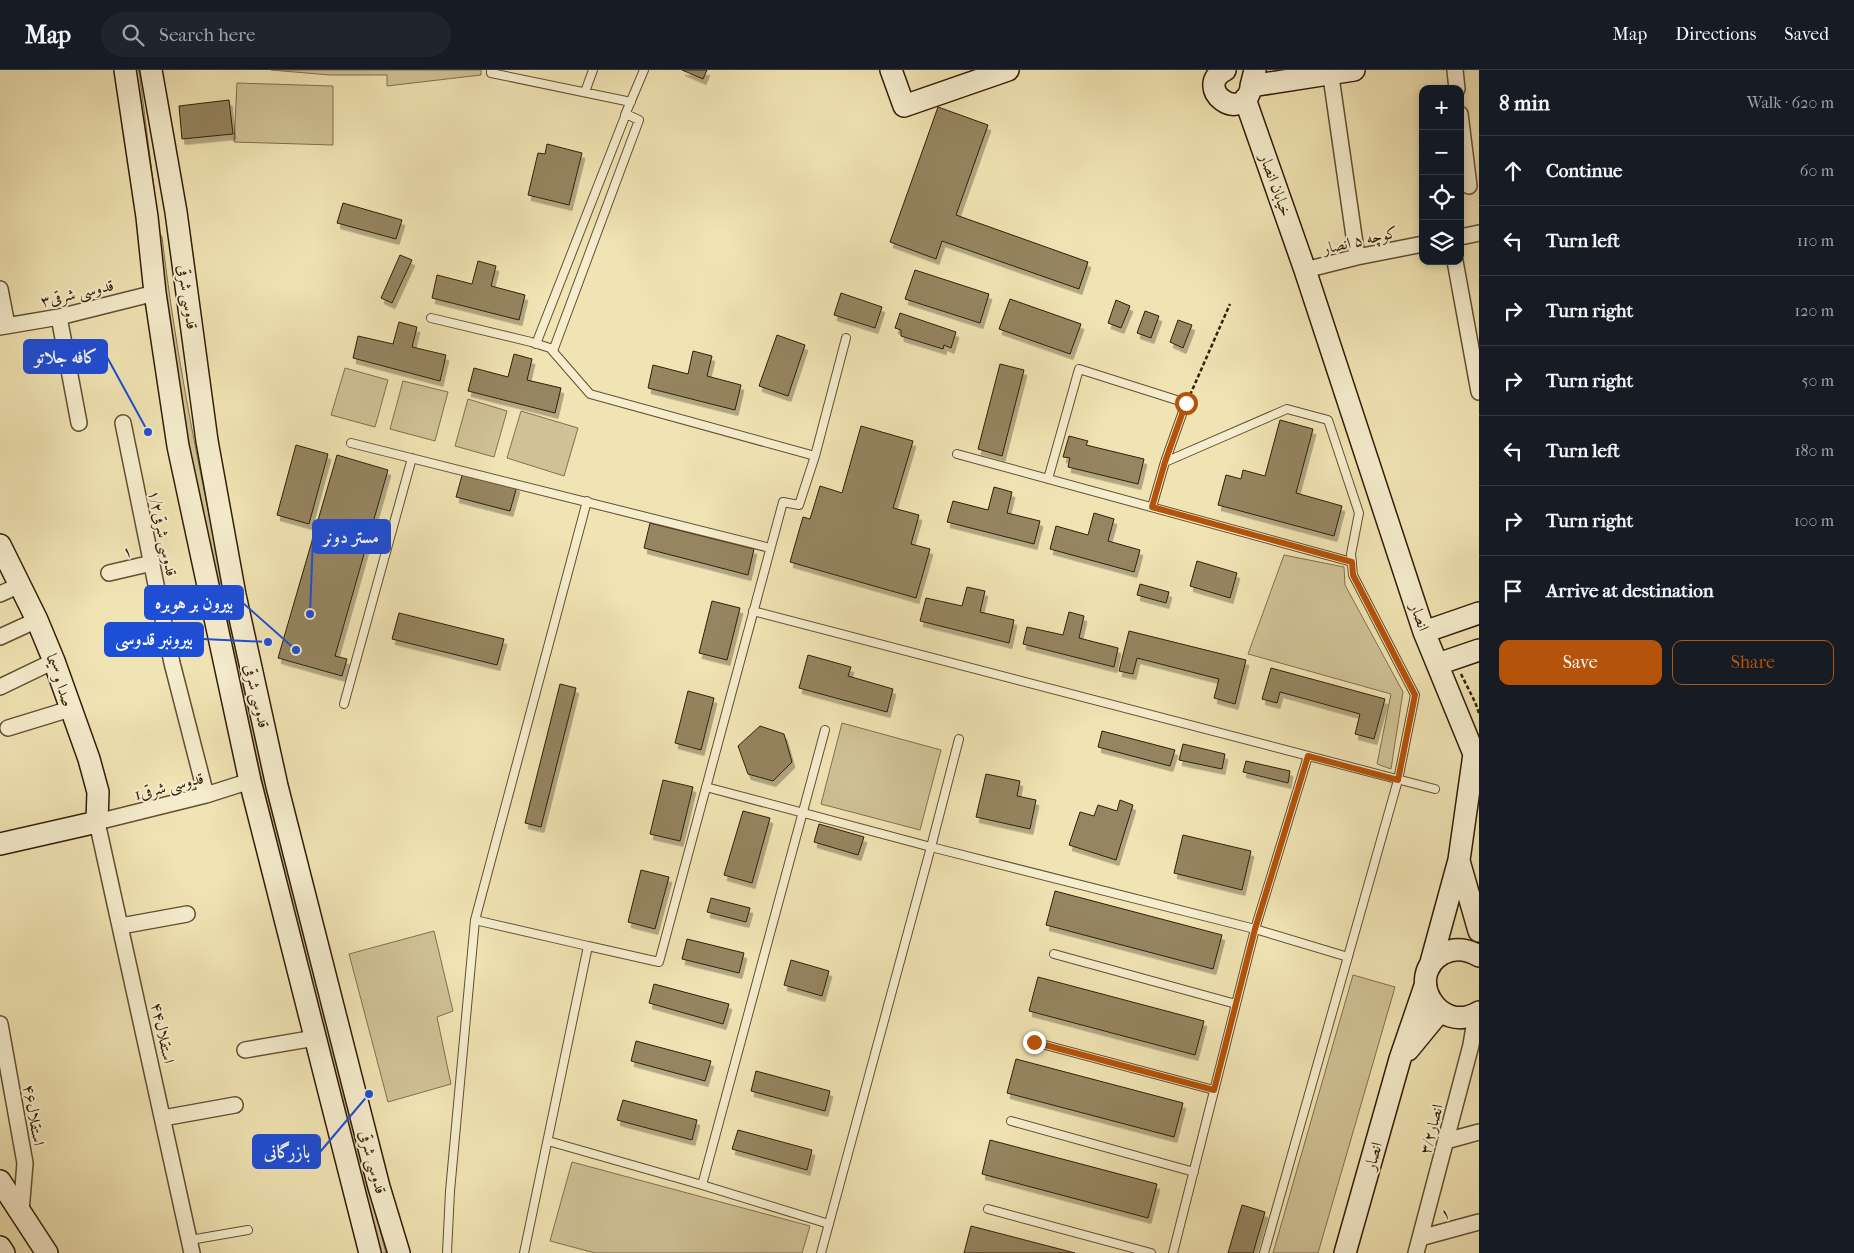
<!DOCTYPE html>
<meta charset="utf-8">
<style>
body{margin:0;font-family:"IM FELL French Canon",Amiri,serif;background:#20242c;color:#f1f3f6}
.controls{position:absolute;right:15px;top:15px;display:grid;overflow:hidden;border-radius:10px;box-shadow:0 2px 8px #0003}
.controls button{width:45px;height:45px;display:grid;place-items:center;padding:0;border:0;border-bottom:1px solid #363941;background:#171b24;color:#f1f3f6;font:25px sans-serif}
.stop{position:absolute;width:15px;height:15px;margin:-11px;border:4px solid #b45309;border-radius:50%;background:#fff}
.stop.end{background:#b45309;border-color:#fff;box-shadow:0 1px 5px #0008}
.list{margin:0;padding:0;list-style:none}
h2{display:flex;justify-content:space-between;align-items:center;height:65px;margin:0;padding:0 20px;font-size:21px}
h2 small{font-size:16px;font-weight:400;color:#9ea1a6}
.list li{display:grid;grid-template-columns:32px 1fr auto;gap:15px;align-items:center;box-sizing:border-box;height:70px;padding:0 20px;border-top:1px solid #363941}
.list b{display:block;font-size:19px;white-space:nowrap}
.list em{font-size:16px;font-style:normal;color:#9ea1a6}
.actions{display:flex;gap:10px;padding:15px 20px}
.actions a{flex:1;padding:11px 0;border:1px solid #b45309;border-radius:10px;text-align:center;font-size:18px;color:#b45309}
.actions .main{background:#b45309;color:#fff}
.icon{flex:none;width:28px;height:28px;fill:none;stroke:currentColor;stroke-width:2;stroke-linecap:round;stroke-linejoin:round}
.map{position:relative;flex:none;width:1479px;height:1183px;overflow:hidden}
header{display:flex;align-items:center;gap:30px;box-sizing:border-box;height:70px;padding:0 25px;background:#171b24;border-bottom:1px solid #363941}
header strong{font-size:24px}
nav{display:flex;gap:28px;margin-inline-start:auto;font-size:18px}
.search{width:350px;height:45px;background:#20242c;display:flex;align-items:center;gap:12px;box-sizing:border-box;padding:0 18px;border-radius:28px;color:#9ea1a6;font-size:19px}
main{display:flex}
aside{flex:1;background:#171b24}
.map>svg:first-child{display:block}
</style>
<header>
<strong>Map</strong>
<div class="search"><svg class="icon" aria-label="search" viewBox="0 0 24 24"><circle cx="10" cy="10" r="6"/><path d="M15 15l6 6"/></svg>Search here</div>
<nav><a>Map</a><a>Directions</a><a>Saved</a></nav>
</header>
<main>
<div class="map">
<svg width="1479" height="1183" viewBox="0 0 1479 1183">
<defs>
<filter id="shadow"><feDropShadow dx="3" dy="5.5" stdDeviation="0" flood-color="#0004"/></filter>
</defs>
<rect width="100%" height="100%" fill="#f1e4b4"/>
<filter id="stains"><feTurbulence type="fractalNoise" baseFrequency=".004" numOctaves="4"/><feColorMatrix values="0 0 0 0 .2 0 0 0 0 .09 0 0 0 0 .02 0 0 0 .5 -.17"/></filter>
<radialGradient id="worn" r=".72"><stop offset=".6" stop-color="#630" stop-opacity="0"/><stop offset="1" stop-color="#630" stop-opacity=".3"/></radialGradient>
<path fill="#d0c296" stroke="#80704e" d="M133 0H139L156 135 153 136Z
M271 0H481V5L387 16V5H330Z
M237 13 333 16V75L234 72Z
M157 159 162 167C174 269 193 371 215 472L350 1047 386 1183H380L312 922 224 550 181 346Z
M345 298 388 310 375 357 331 345Z
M403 311 448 322 435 371 390 359Z
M468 329 507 341 494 387 455 376Z
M521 341 578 358 564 406 507 388Z
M1284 485 1344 497 1345 515 1403 622 1391 699 1377 694 1391 624 1248 584Z
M842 653 941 680 920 760 821 734Z
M434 861 453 941 437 947 451 1014 388 1032 349 884Z
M1353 905 1395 917 1318 1183H1273Z
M572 1092 810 1156 802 1183H595L550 1171Z"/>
<path fill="#958560" stroke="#311e06" filter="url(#shadow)" d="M682 0H707L703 9Z
M229 30 233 64 182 69 179 36Z
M938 37 988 55 956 145 1088 192 1079 219 942 171 936 189 890 172Z
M547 74 582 83 569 135 528 125 538 83 545 84Z
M343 133 402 150 396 169 337 153Z
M400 185 412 190 392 233 381 228Z
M478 191 496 196 491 216 525 225 519 250 432 228 437 205 472 214Z
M915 200 989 224 980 253 905 229Z
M841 223 882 237 875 258 834 245Z
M1010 229 1081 254 1070 284 999 259Z
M1116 230 1130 236 1121 258 1108 253Z
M1145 241 1159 246 1151 268 1137 263Z
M900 243 956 262 951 278 944 275 943 279 901 266V260L895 258Z
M1178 250 1192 255 1183 278 1170 272Z
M399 252 417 257 412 277 446 285 440 311 353 288 358 266 393 274Z
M777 265 805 275 788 326 759 316Z
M693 281 712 286 707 306 741 315 735 340 648 318 653 295 688 304Z
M514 284 532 289 527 310 561 318 555 343 468 321 474 298 508 307Z
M1000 294 1024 300 1002 386 978 379Z
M1280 350 1313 359 1296 423 1342 436 1334 466 1218 435 1226 405 1241 409 1243 400 1265 406Z
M861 356 913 371 893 438 919 445 911 474 930 479 916 528 790 492 803 447 810 449 820 416 842 423Z
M1069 366 1088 371 1086 375 1144 389 1138 414 1068 397 1070 388 1063 387Z
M296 375 328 384 309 454 277 445Z
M337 385 388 400 335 586 347 589 342 606 278 588Z
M463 402 517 416 510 441 456 427Z
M994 417 1012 422 1007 443 1040 451 1034 474 947 452 953 431 988 440Z
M1094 443 1114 449 1108 471 1140 480 1134 502 1050 479 1056 456 1088 465Z
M650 453 754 479 748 505 644 478Z
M1197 491 1237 503 1230 528 1190 516Z
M1140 514 1169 522 1166 533 1137 525Z
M967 517 985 521 980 542 1014 550 1009 573 920 551 926 528 962 536Z
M712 531 740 538 727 590 699 583Z
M1069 542 1084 546 1079 568 1118 578 1114 597 1023 574 1027 557 1063 565Z
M399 543 504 569 497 595 392 569Z
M1129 561 1246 590 1235 634 1214 628 1219 609 1137 588 1133 604 1119 601Z
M808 585 851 597 848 606 893 619 887 642 799 618Z
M1271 598 1385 629 1374 669 1355 664 1360 644 1280 622 1277 633 1262 629Z
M560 614 576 618 541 757 525 753Z
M688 621 714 628 701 680 675 673Z
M760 656 784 664 792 692 773 711 748 704 738 676Z
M1102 661 1175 680 1170 696 1098 677Z
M1183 674 1225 684 1222 699 1179 690Z
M1246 691 1290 701 1288 713 1243 702Z
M986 704 1020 711 1017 726 1036 730 1030 759 976 747Z
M663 710 693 717 680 771 650 764Z
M1120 730 1133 735 1116 790 1069 775 1080 742 1094 746 1098 735 1117 741Z
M743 741 770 748 752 813 724 805Z
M819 754 864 767 858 785 814 772Z
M1183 765 1251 781 1242 820 1174 803Z
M641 800 669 807 655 859 628 852Z
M1055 821 1222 865 1213 899 1046 855Z
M711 828 750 838 746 852 707 842Z
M687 869 744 883 739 903 682 889Z
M791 890 829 901 822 926 784 915Z
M1038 907 1204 951 1195 985 1029 941Z
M654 914 729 934 723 954 649 933Z
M636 971 711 991 705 1011 631 991Z
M1016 989 1183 1033 1174 1067 1007 1023Z
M756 1001 830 1021 825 1041 751 1021Z
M623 1030 697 1050 692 1070 617 1050Z
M738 1060 812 1080 807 1100 732 1079Z
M990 1070 1157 1114 1148 1148 982 1104Z
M1242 1135 1265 1142 1253 1183H1228Z
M971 1156 1075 1183H964Z"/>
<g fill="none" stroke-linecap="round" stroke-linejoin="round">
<defs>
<path id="lane" d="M491 0V3L631 32
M585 22 593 0
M625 45 644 0
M431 248 531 272 550 278 590 324 815 386
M536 274 626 44 639 50 553 281
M351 373 770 478
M957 384 1352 492
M1165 392 1287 339 1328 350 1359 443 1351 484 1353 505 1415 625 1398 710 1264 1183
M1048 409 1079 299 1186 333 1165 392 1152 437
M587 431 475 850 588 876
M753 541 1435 719
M344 634 412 388
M825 660 702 1115 829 1154
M1308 686 1255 859 1348 887
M706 717 931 777 959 669
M1054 884 1236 934
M1034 972 1214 1020
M1011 1051 1194 1102
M548 1071 702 1115
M988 1139 1151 1183
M190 1170 248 1160
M447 1183 450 1121 475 850
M524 1183 588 876 659 892 783 432 799 435 815 386 846 268
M821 1183 931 777 1255 859 1173 1183"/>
<path id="street" d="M1330 0 1357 187
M1455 0 1457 19
M1460 44 1469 116
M1460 167 1479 163
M1455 191 1479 322
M1305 200 1357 187 1423 174
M0 219 7 255
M59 247 79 353
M0 257 59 247 155 223
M123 353 172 593 206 725
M109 503 152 493
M0 524 20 515
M0 567 37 550
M0 617 54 591
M8 658 70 639
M121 856 187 844
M0 954 25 1093 21 1142
M245 980 315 968
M163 1048 235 1035
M1446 1071 1479 1062
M1420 1168 1479 1152
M192 1183 97 752 206 725 250 711
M1416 1183 1471 975 1476 944"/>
<path id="secondary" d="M125 0 147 147 155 223 178 376 250 711 370 1183
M151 0 176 142 207 371 235 525 277 716 379 1117 399 1183
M891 0 904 36 1008 0
M1225 0C1192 18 1242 56 1251 18
M1255 0 1251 16 1354 0
M1245 29 1305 200 1424 562 1474 684 1459 790 1430 896
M0 475 37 550 54 591 89 689 98 722 97 752 0 774
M1424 562 1479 543
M1438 594 1479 580
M1459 791 1479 861
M1479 886C1467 879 1455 877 1442 884 1404 906 1438 966 1479 942
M1408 980 1440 941
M0 1111 47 1183
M0 1177 4 1183
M1345 1183 1400 989 1425 916"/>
</defs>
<use href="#lane" stroke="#615032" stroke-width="10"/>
<use href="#street" stroke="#615032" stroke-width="18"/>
<use href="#secondary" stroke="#311e06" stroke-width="24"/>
<path stroke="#311e06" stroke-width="2.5" stroke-dasharray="4 2.5" stroke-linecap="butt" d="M1190 325 1230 234
M1461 604 1475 632 1479 643"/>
<use href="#lane" stroke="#f6edce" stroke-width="8"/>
<use href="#street" stroke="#f6edce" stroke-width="15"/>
<use href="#secondary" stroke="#f6edce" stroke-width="21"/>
</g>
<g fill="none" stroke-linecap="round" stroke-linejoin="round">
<path stroke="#b45309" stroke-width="6" d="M1034 972 1214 1020 1255 859 1308 686 1398 710 1415 625 1353 505 1352 492 1152 437 1165 392 1186 333"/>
</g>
<g text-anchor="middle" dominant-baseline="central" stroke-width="4" stroke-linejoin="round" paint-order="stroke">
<g font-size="16" fill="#311e06" stroke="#f6edce">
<text transform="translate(1276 115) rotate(70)">خیابان انصار</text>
<text transform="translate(1360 170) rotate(-13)">کوچه ۵ انصار</text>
<text transform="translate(77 223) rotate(-13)">قدوسی شرقی۳</text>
<text transform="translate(188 227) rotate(82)">قدوسی شرقی</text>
<text transform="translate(163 463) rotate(78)">قدوسی شرقی۱/۲</text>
<text transform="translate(127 481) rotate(-13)">۱</text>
<text transform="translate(1420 547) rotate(71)">انصار</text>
<text transform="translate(60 610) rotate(71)">صدا و سیما</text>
<text transform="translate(257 626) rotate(77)">قدوسی شرقی</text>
<text transform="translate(169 716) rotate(-14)">1قدوسی شرقی</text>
<text transform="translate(163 963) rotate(78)">استقلال۴۴</text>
<text transform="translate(34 1045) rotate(80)">استقلال۴۶</text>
<text transform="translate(1431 1059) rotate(-75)">انصار۳/۲</text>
<text transform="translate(1373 1086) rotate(-74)">انصار</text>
<text transform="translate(373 1092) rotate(75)">قدوسی شرقی</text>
<text transform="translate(1445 1143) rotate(-15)">۱</text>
</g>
</g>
<path fill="none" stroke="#1d4ed8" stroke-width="2" d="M148 362L107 287M310 544L313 467M296 580L243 533M268 572L203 569M369 1024L320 1082"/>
<g fill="#1d4ed8" stroke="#f6edce" stroke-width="2">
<circle cx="148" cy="362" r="5"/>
<circle cx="310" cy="544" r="5"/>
<circle cx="296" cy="580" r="5"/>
<circle cx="268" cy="572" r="5"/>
<circle cx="369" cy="1024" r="5"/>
</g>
<g fill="#1d4ed8" stroke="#1d4ed8" stroke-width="2">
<rect x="24" y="270" width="83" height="33" rx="5"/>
<rect x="313" y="450" width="77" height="33" rx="5"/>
<rect x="145" y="516" width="98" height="33" rx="5"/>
<rect x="105" y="553" width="98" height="33" rx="5"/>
<rect x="253" y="1065" width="67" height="33" rx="5"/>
</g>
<g font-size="18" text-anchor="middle" font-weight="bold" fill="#fff">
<text x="66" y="293">کافه جلاتو</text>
<text x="351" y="473">مستر دونر</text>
<text x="194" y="539">بیرون بر هوبره</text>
<text x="154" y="575">بیرونبر قدوسی</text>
<text x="287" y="1088">بازرگانی</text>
</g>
<rect width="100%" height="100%" filter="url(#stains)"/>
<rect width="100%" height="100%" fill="url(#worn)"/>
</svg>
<div class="controls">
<button>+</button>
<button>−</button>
<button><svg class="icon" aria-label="locate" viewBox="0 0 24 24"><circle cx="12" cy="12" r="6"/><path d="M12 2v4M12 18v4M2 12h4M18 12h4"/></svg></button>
<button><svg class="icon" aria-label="layers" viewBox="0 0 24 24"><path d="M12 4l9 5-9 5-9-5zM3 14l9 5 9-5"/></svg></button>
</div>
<div class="stop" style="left:1186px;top:333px"></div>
<div class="stop end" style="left:1034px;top:972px"></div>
</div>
<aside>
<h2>8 min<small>Walk · 620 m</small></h2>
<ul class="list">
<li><svg class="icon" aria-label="ahead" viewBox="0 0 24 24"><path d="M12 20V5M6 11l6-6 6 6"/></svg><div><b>Continue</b></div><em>60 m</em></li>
<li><svg class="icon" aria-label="left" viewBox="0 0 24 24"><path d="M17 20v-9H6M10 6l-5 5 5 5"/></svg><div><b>Turn left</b></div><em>110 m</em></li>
<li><svg class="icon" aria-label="right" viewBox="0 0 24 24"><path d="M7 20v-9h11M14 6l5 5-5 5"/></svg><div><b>Turn right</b></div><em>120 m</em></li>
<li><svg class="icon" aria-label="right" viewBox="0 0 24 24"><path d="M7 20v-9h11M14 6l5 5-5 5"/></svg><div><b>Turn right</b></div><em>50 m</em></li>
<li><svg class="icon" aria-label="left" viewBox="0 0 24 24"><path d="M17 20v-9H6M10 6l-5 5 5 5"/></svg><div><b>Turn left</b></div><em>180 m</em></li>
<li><svg class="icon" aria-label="right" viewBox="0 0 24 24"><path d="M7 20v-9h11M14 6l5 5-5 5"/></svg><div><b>Turn right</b></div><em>100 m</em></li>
<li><svg class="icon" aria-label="arrive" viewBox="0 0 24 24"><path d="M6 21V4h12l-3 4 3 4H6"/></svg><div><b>Arrive at destination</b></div></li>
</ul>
<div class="actions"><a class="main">Save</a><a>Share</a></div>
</aside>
</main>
